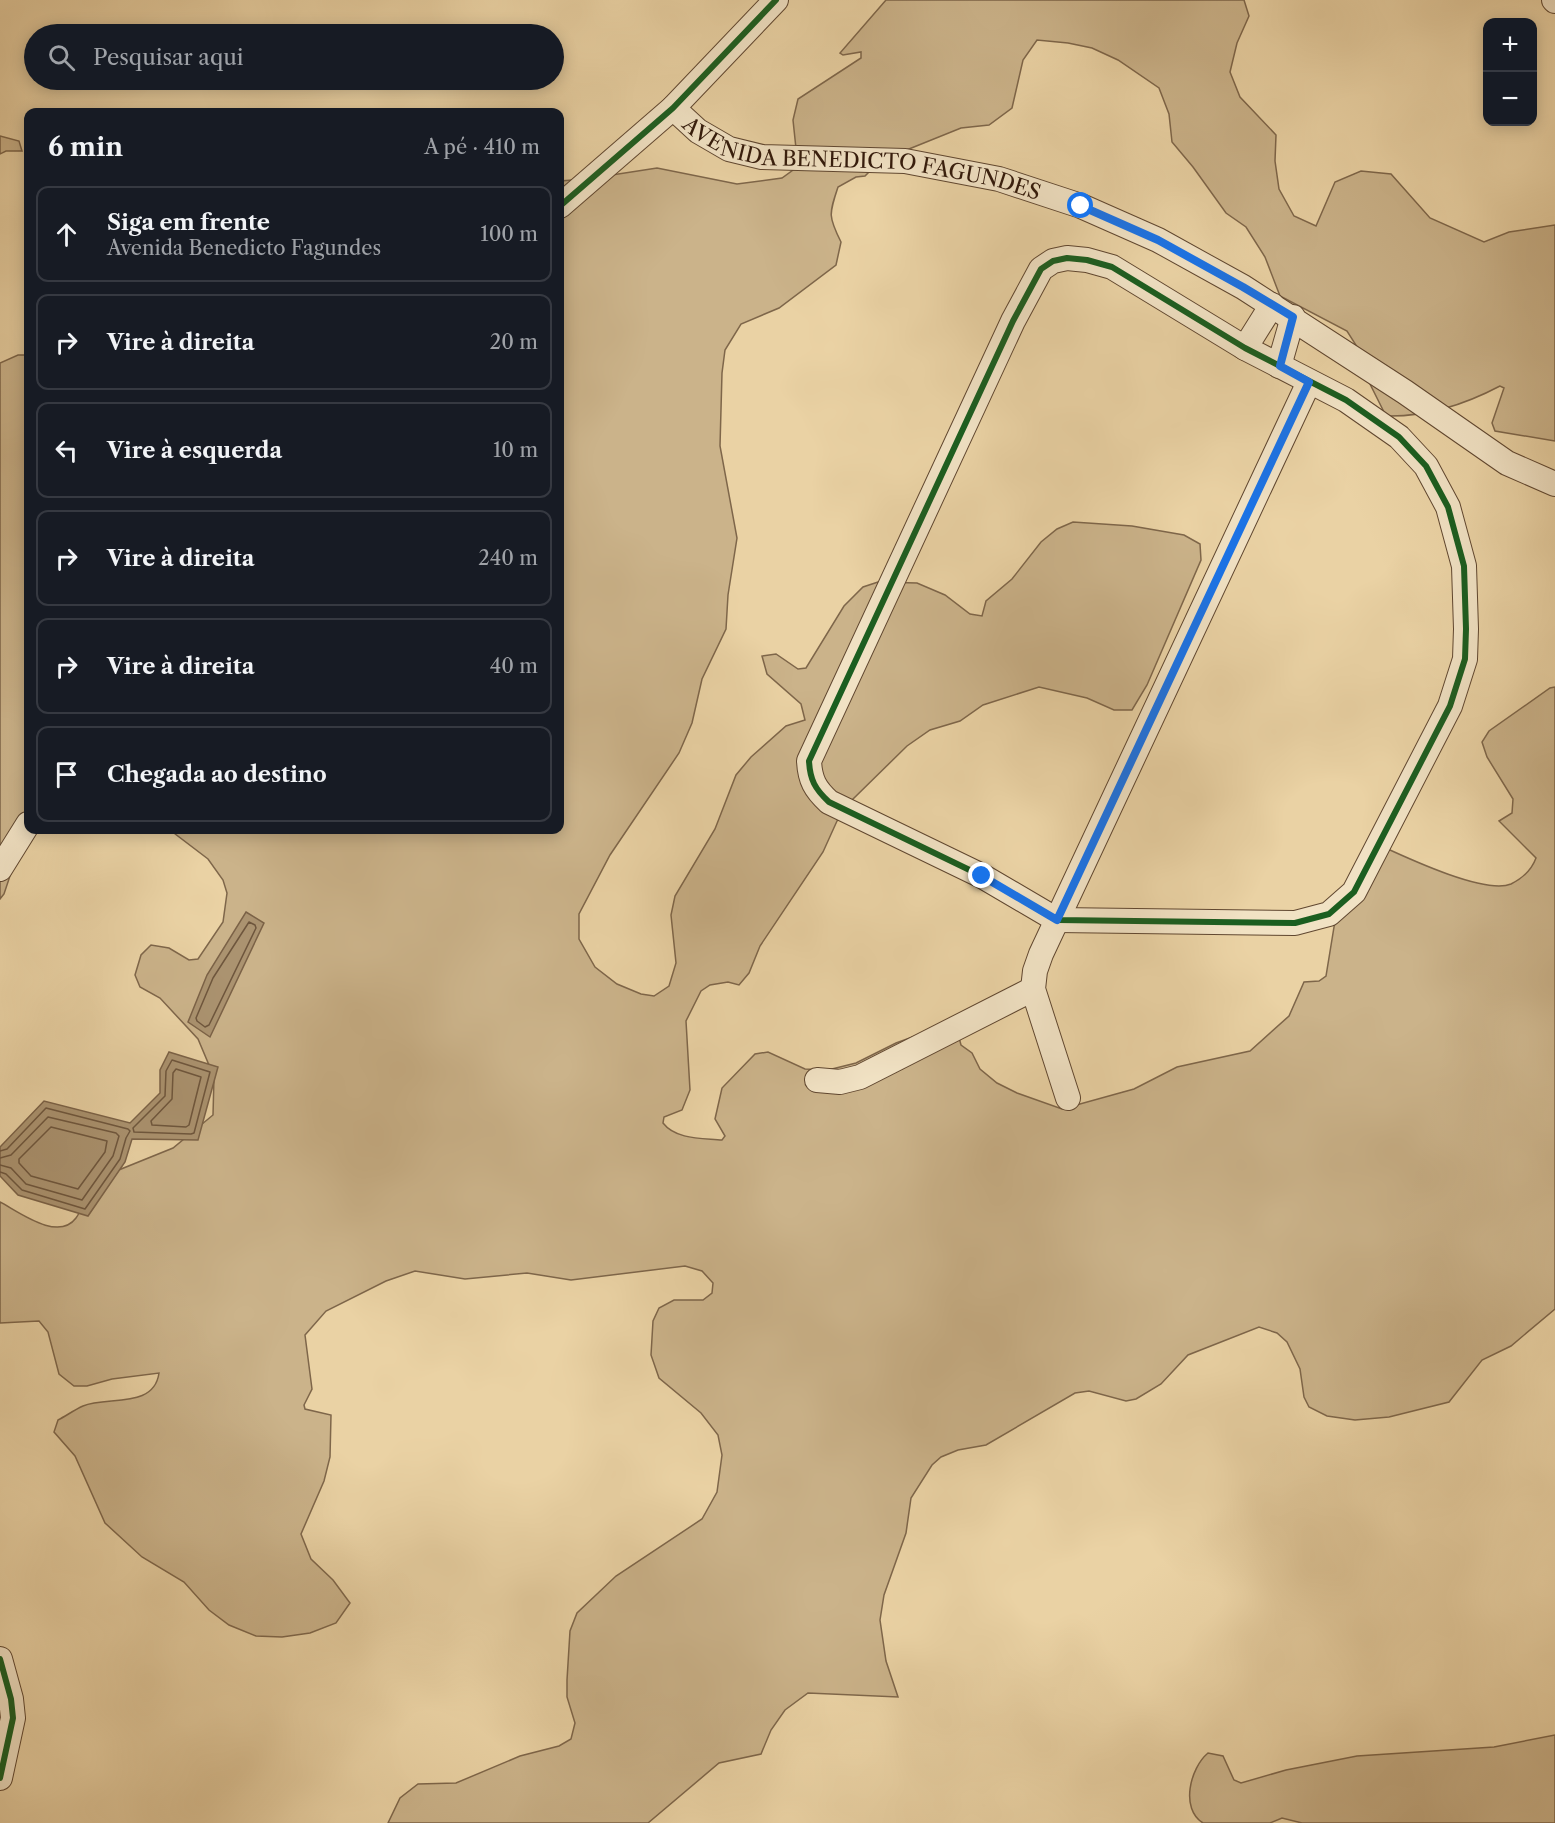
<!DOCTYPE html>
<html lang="pt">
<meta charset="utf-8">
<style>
body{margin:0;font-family:"Libre Caslon Text",serif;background:#242831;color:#f1f3f6}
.controls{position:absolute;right:18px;top:18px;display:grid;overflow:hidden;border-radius:12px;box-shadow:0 3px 15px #0003}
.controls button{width:54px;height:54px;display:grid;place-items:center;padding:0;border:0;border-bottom:2px solid #363941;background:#171b24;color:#f1f3f6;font:30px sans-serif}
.stop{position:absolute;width:18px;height:18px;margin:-14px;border:4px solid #1a73e8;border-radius:50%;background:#fff}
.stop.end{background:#1a73e8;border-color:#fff;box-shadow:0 2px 6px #0008}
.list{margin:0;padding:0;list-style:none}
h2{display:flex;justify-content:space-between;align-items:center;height:78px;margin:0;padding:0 24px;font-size:26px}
h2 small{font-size:20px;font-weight:400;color:#9ea1a6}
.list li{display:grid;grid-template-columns:39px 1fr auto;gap:18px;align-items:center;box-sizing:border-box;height:96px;margin:0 12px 12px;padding:0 12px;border:2px solid #363941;border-radius:12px}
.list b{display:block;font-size:22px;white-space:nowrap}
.list p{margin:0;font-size:20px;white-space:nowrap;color:#9ea1a6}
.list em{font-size:20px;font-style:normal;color:#9ea1a6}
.icon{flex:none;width:33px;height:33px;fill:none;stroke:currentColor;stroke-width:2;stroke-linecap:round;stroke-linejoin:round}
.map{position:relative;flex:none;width:1555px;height:1823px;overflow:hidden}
.search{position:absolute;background:#171b24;box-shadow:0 3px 15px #0003;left:24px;top:24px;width:540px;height:66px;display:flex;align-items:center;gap:15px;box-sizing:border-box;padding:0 21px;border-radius:33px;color:#9ea1a6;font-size:22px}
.panel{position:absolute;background:#171b24;box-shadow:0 3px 15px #0003;left:24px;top:108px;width:540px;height:726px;border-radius:12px}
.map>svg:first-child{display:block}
</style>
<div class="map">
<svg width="1555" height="1823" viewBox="0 0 1555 1823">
<rect width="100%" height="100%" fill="#ead2a4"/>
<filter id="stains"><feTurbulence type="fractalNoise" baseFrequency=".00333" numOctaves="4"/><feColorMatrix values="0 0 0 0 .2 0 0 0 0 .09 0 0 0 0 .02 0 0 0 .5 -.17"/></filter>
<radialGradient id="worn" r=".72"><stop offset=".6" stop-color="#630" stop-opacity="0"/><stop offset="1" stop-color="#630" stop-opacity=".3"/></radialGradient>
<path fill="#cbb38a" stroke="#7e664a" stroke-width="1.5" d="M886 0H1244L1249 16 1237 43 1230 72 1240 97 1276 135 1275 161 1279 189 1294 216 1316 226 1335 182 1361 171 1391 174 1430 218 1484 242 1509 232 1555 225V441L1495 431 1492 423 1504 388 1500 386C1464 405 1427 417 1386 416L1369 382 1361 353 1347 331 1280 296 1265 257 1246 227 1226 213 1193 167 1172 142 1169 114 1159 88 1118 60 1092 48 1068 43 1037 40 1023 60 1012 108 989 125 961 128 904 151 876 165 865 176 856 177 838 187C829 214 828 216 841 242L836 265 779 308 741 324 725 350 722 373 720 446 737 538 728 595 726 629 702 679 692 723 679 753 610 855 579 914V939L595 967 617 984 641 994 654 996 669 986 676 963 671 915 675 896 715 829 736 775 751 757 786 726 805 720 801 704 767 674 762 656 776 654 798 669 806 668 844 606 863 587 878 582 917 583 945 595 970 614 982 616 986 601 1012 579 1041 542 1057 529 1073 522 1132 526 1184 535 1200 544 1201 560 1147 685 1132 710H1114L1087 698 1039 687 983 705 960 721 930 730 907 746 851 801 837 821 823 852 760 946 749 973 739 985 728 982 710 985 701 991 686 1021 690 1090 682 1110 664 1117 663 1123C676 1140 703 1138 722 1140L725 1136 715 1119 722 1088 755 1054 768 1052 805 1069 828 1070 856 1063 896 1043 943 1026 957 1030 961 1045 972 1053 980 1069 997 1083 1017 1093 1062 1109 1134 1089 1177 1067 1250 1051 1289 1016 1304 982 1319 981 1326 976 1335 921 1379 845C1405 857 1485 895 1511 884 1523 878 1532 869 1536 858L1499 821 1512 813 1513 799 1487 757 1482 742 1489 731 1550 688 1555 687V1309L1511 1346 1482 1360 1449 1402 1389 1417 1355 1420 1327 1416 1309 1407 1304 1397 1300 1369 1287 1342 1277 1333 1259 1327 1188 1355 1161 1384 1136 1399 1126 1401 1089 1391 1075 1393 986 1445 958 1450 941 1457 932 1465 911 1498 906 1533 884 1595 880 1620 886 1661 898 1697 808 1693 785 1710 771 1730 761 1754 719 1763 648 1823H388L400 1798 418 1784 456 1783 520 1756 559 1746 571 1739 575 1723 567 1697V1680L570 1631 577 1613 616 1576 702 1519 717 1492 722 1455 718 1435 701 1413 659 1378 651 1355 653 1321 659 1308 674 1300H703L712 1293 713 1283 702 1271 685 1266 571 1280 527 1273 465 1279 415 1271 386 1281 326 1311 305 1335 312 1389 304 1405 305 1409 331 1415 330 1457 324 1481 301 1534 311 1559 333 1580 350 1603 336 1623 310 1633 282 1637 256 1636 229 1625 209 1610 184 1582 142 1557 105 1523 75 1456 54 1432 58 1420C66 1416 74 1410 83 1406 108 1396 154 1409 159 1373L112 1379 87 1386H74L59 1374 48 1332 39 1321 0 1323V1202C19 1212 58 1242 76 1218 85 1206 82 1192 94 1180L173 1148 213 1115 214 1077 198 1039 160 998 140 987 135 975 141 955 151 945 169 948 189 960 198 959 223 922 227 893 223 880 208 859 170 830H560V181L586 179 657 168 737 184 782 178 793 170 797 158 793 120 798 99 861 58V52L843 55 840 53Z
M0 136 19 141 22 151H6L0 154Z
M18 355H28V822L4 894 0 899V363Z
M1555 1735V1823H1302L1282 1818 1270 1823H1203C1180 1809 1190 1768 1208 1753L1223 1756 1234 1780 1241 1783 1286 1770 1357 1756 1494 1747Z"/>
<path fill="#ab9370" stroke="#7b6247" stroke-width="1.5" d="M246 912 264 923 210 1037 188 1022 207 975Z
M169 1052 218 1067 198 1140 132 1139 125 1162 88 1216 18 1195 0 1176V1147L44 1101 130 1123 160 1093V1070Z"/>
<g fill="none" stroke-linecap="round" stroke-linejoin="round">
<path stroke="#6e563d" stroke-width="1.5" d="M249 922 255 925 256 928 209 1025 205 1027 197 1021 196 1018 213 978Z
M172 1060 210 1072 194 1133 191 1134 134 1132 133 1128 165 1096 166 1071Z
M176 1069 201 1077 189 1125 186 1127 152 1125 151 1121 172 1099 173 1073Z
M51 1127 107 1141 105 1152 78 1189 31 1176 19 1163V1159Z
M0 1151 7 1149 46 1108 128 1129 130 1131 126 1138 120 1159 85 1209 22 1190 6 1174 0 1172
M0 1158 11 1155 48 1117 116 1133 119 1136 113 1156 82 1200 26 1184 11 1168 0 1165"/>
<defs>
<g id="minor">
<path d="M1554 0 1555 1"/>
<path id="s1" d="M673 108 698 131 729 149 762 157 905 161 999 179 1081 206 1158 240 1243 287 1405 392 1507 463 1555 484"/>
<path d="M560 206 673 108 776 0"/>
<path d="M1067 258 1087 260 1112 267 1245 348 1346 400 1399 437 1426 466 1448 507 1464 566 1466 629 1465 659 1450 706 1354 892 1329 914 1295 923 1057 920 982 876 829 802C815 789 810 780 809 761L1013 321 1041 269 1053 261Z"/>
<path d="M1245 348 1272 305"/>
<path d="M1279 366 1293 317"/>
<path d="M0 869 28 824"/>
<path d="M817 1080 840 1082 860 1077 1033 989"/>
<path d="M1068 1098 1033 989 1035 971 1041 954 1309 382"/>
<path d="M0 1659 11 1699 13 1718 0 1778"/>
</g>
</defs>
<use href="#minor" stroke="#604730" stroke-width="26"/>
<use href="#minor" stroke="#f1e2c4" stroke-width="24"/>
<defs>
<path id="cycleway" d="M560 206 673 108 776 0
M1067 258 1087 260 1112 267 1245 348 1346 400 1399 437 1426 466 1448 507 1464 566 1466 629 1465 659 1450 706 1354 892 1329 914 1295 923 1057 920 982 876 829 802C815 789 810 780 809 761L1013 321 1041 269 1053 261Z
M0 1659 11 1699 13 1718 0 1778"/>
</defs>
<use href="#cycleway" stroke="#f1e2c4" stroke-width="10"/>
<use href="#cycleway" stroke="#1b5e20" stroke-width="6"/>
</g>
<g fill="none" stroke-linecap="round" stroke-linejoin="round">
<path stroke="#1a73e8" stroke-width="8" d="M982 876 1057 920 1309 382 1280 366 1293 317 1243 287 1158 240 1081 206"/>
</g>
<g text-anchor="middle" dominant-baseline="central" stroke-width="4.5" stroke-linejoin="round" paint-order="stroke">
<g font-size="21" fill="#32190a" stroke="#f1e2c4">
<text stroke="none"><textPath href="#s1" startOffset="202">AVENIDA BENEDICTO FAGUNDES</textPath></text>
</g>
</g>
<rect width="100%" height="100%" filter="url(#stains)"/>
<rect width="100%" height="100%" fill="url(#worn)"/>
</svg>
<div class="controls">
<button>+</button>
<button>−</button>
</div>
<div class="stop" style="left:1081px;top:206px"></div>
<div class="stop end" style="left:982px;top:876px"></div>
<div class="search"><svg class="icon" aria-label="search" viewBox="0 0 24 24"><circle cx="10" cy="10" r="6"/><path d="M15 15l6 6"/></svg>Pesquisar aqui</div>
<section class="panel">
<h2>6 min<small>A pé · 410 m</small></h2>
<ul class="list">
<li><svg class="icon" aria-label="ahead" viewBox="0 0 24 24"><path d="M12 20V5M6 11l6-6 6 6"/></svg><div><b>Siga em frente</b><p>Avenida Benedicto Fagundes</p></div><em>100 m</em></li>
<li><svg class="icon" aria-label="right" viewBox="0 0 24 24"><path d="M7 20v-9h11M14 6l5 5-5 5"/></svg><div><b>Vire à direita</b></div><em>20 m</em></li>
<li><svg class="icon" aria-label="left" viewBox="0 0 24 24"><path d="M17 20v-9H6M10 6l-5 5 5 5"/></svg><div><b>Vire à esquerda</b></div><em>10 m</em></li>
<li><svg class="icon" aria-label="right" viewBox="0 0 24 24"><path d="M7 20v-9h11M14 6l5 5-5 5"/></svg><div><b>Vire à direita</b></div><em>240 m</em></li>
<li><svg class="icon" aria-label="right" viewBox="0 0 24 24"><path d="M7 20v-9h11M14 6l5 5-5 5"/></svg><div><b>Vire à direita</b></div><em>40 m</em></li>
<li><svg class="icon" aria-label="arrive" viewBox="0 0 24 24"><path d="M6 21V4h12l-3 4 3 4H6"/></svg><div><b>Chegada ao destino</b></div></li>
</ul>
</section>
</div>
